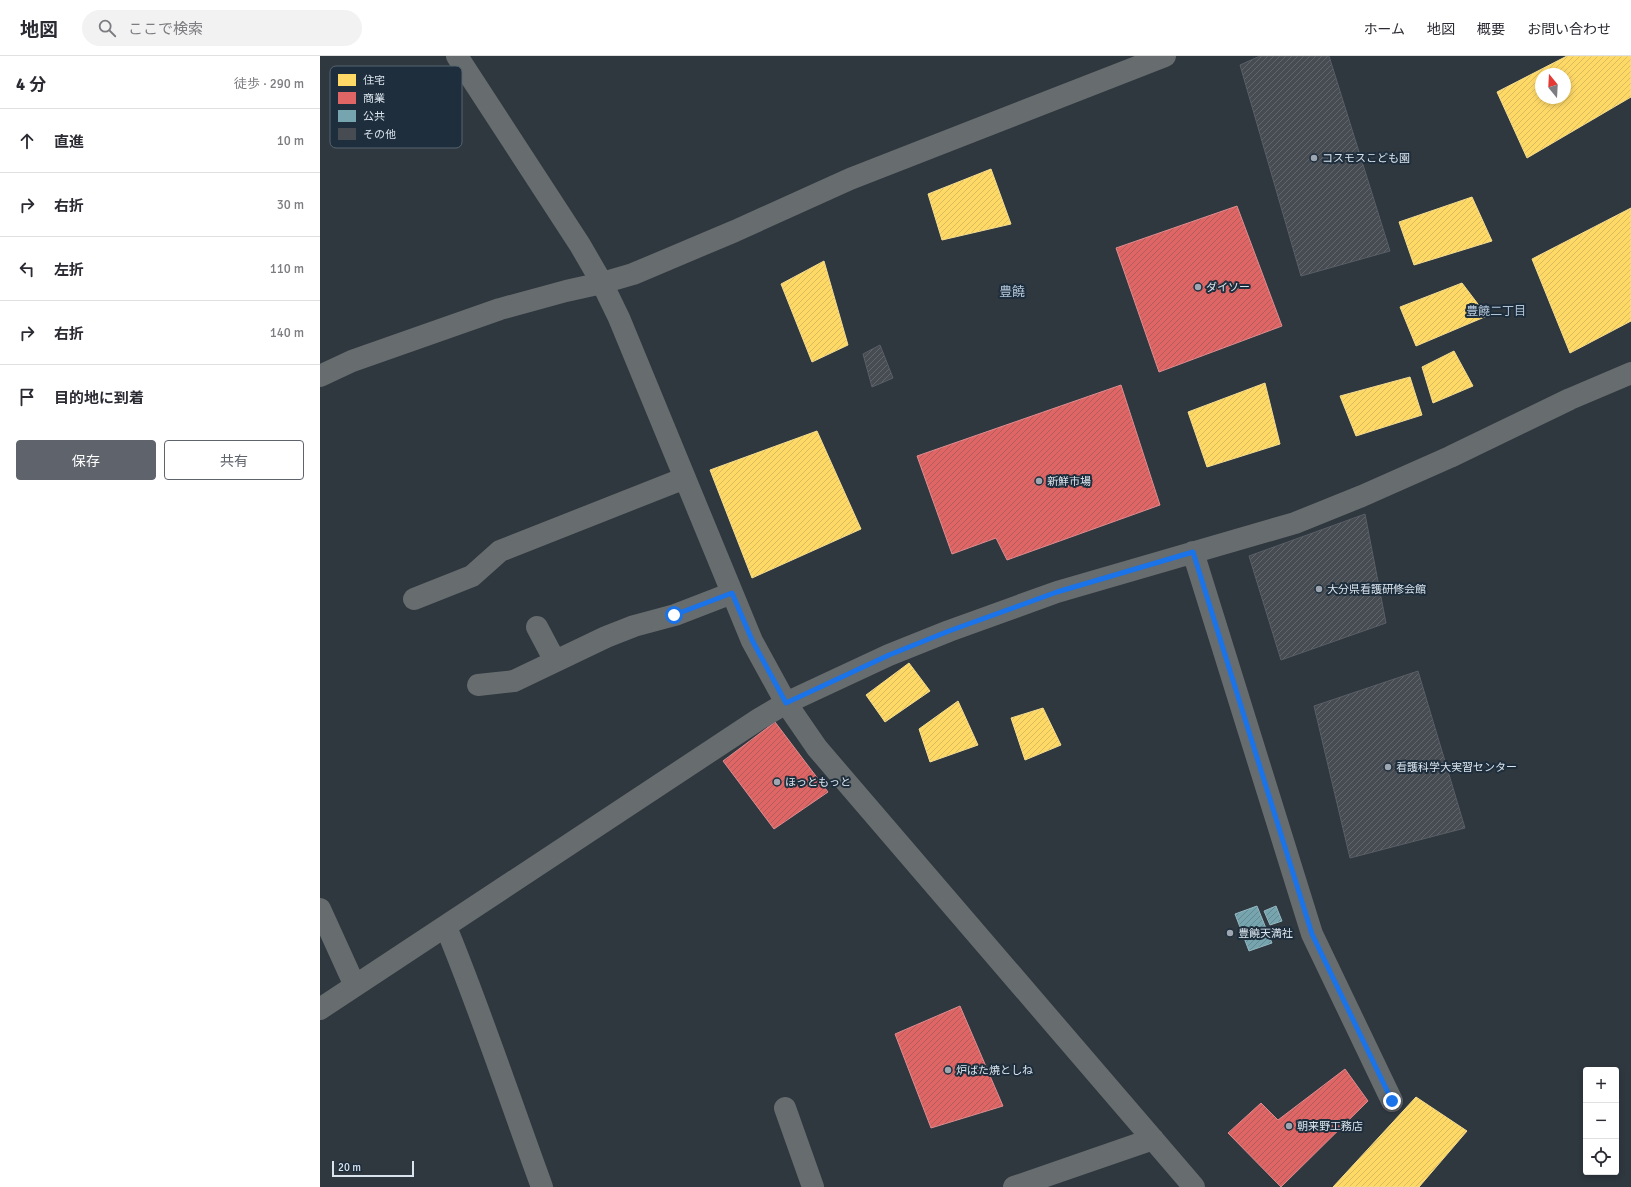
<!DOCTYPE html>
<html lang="ja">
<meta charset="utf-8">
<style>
body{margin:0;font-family:Signika,"Noto Sans JP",sans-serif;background:#f2f2f3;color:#2b2b33}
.controls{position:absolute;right:12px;bottom:12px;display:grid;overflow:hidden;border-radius:4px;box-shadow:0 2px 6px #0003}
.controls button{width:36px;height:36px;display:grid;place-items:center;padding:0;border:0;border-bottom:1px solid #e1e1e2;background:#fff;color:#2b2b33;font:20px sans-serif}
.compass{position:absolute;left:1215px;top:12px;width:36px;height:36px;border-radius:50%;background:#fff;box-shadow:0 2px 6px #0003;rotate:342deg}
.scale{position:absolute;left:12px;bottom:10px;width:82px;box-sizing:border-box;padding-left:4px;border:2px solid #dae4ee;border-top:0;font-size:11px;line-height:14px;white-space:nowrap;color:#dae4ee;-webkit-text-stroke:3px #1e2e3c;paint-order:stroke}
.stop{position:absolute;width:12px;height:12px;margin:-9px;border:3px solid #1a73e8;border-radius:50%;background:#fff}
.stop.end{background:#1a73e8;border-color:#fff;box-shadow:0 1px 4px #0008}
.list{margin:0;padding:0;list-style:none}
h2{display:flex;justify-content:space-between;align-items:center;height:52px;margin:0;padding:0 16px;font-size:17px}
h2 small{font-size:13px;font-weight:400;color:#7c7c81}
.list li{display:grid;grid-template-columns:26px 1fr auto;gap:12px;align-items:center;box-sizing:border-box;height:64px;padding:0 16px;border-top:1px solid #e1e1e2}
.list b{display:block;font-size:15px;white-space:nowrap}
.list em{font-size:13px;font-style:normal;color:#7c7c81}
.actions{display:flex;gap:8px;padding:12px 16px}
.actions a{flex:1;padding:9px 0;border:1px solid #5f636c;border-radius:4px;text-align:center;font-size:14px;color:#5f636c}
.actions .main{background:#5f636c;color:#fff}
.icon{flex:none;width:22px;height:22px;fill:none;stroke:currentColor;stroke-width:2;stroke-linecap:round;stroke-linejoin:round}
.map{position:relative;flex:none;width:1311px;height:1131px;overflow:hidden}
header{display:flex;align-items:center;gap:24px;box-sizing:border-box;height:56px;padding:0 20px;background:#fff;border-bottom:1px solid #e1e1e2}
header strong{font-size:19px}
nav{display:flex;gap:22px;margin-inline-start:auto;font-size:14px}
.search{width:280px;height:36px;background:#f2f2f3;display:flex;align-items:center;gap:10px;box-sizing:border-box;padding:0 14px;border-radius:22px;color:#7c7c81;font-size:15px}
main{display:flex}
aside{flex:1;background:#fff}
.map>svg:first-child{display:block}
</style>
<header>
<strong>地図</strong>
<div class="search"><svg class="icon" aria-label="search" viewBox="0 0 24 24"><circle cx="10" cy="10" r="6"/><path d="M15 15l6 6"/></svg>ここで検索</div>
<nav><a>ホーム</a><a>地図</a><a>概要</a><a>お問い合わせ</a></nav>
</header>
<main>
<aside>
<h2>4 分<small>徒歩 · 290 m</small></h2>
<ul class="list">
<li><svg class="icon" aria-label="ahead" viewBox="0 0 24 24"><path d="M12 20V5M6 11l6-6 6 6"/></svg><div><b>直進</b></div><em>10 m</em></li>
<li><svg class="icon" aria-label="right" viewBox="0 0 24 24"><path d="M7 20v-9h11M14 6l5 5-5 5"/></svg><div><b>右折</b></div><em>30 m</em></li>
<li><svg class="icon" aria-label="left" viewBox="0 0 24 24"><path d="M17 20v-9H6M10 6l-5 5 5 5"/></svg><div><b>左折</b></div><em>110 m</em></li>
<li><svg class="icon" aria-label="right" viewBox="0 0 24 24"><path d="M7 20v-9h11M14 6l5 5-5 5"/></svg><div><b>右折</b></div><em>140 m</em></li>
<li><svg class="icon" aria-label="arrive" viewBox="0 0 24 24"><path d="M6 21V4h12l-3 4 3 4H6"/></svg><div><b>目的地に到着</b></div></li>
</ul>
<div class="actions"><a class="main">保存</a><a>共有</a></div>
</aside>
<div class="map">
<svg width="1311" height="1131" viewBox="0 0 1311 1131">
<defs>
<pattern id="homes-hatch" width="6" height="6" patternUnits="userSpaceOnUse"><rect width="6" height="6" fill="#ffd966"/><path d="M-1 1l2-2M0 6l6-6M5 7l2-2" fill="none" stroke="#d9bb60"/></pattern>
<pattern id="shops-hatch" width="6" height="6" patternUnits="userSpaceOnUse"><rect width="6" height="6" fill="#e06666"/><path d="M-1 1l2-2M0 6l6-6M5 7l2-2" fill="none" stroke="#b05c5d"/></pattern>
<pattern id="public-hatch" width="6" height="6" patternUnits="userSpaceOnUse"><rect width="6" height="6" fill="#76a5af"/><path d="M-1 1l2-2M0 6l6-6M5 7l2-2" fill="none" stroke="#668890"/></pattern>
<pattern id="building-hatch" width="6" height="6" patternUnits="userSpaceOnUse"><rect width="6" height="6" fill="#474c53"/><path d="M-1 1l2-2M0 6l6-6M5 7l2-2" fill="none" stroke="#61666c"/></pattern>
</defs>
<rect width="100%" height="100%" fill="#2f373f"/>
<path fill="url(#homes-hatch)" stroke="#f4dc8f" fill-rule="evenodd" d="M1247 0H1311V41L1207 102 1177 36ZM1221 18H1245V42H1221Z
M671 113 691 168 622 184 608 138Z
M1152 141 1172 185 1094 209 1079 166Z
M1311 152V265L1250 297 1212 203Z
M504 205 528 289 492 306 461 228Z
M1142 227 1167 260 1096 290 1080 251Z
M1134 295 1153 330 1113 347 1102 311Z
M1090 321 1102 359 1036 380 1020 340Z
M945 327 960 388 887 411 868 356Z
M497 375 541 473 432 522 390 414Z
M589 607 610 635 565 666 546 639Z
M638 645 658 689 610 706 599 673Z
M723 652 741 689 705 704 691 662Z
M1096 1041 1147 1075 1099 1131H1013Z"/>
<path fill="url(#shops-hatch)" stroke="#de8c8f" d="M917 150 962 270 839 316 796 192Z
M801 329 840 449 687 504 676 482 632 498 597 400Z
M455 666 508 736 454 773 403 705Z
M640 950 683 1050 611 1072 575 978Z
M1025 1013 1048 1045 961 1131 908 1077 941 1047 958 1064Z"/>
<path fill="url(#public-hatch)" stroke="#94b8c2" d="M937 850 952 887 929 895 915 858Z
M956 850 962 865 950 869 944 855Z"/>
<path fill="url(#building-hatch)" stroke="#5a5f66" d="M940 0H1009L1070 195 981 220 920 9Z
M560 289 573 322 552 331 543 298Z
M1045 458 1066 567 961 604 929 500Z
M1098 615 1145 772 1030 802 994 650Z"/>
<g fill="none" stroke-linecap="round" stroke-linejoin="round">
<path stroke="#676c6e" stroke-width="22" d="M137 0 260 189 282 227 299 262 432 585 466 647 497 692 874 1131
M0 320 32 305 180 253 246 235 282 227 313 218 415 175 530 123 845 0
M873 496 992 878 1072 1045
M94 543 152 520 180 495 365 422
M217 571 235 605
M158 629 194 625 286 581 314 570 355 559 412 537
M0 853 35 930
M126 871C161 956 190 1044 222 1131
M0 953 439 663 466 647 569 599 629 575 737 536 975 467 1042 440 1130 401 1250 343 1311 317
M465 1052 493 1131
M694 1131 833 1083"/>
</g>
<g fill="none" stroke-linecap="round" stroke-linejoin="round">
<path stroke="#1a73e8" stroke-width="5" d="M354 559 412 537 432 584 466 647 569 599 629 575 737 536 873 496 992 878 1072 1045"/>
</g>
<g fill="#9ea7b1" stroke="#1e2e3c" stroke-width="1.5">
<circle cx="994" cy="102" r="4"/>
<circle cx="878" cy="231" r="4"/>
<circle cx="719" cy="425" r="4"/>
<circle cx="999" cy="533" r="4"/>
<circle cx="1068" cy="711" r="4"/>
<circle cx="457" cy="726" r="4"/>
<circle cx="910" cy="877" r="4"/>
<circle cx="628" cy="1014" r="4"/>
<circle cx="969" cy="1070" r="4"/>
</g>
<g text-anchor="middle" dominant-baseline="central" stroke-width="4" stroke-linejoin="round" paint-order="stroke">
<g font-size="11" fill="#dae4ee" stroke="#1e2e3c" text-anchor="start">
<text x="1002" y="102">コスモスこども園</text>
<text x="886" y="231">ダイソー</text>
<text x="727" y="425">新鮮市場</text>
<text x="1007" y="533">大分県看護研修会館</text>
<text x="1076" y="711">看護科学大実習センター</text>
<text x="465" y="726">ほっともっと</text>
<text x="918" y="877">豊饒天満社</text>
<text x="636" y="1014">炉ばた焼としね</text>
<text x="977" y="1070">朝来野工務店</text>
</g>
<g font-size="12" fill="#b1c5d7" stroke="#1e2e3c">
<text x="1176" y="255">豊饒二丁目</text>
</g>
<g font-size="13" fill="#b1c5d7" stroke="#1e2e3c">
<text x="692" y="236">豊饒</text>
</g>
</g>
<rect x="10" y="10" width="132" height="82" rx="6" fill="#1e2e3c" stroke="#566571" stroke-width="1"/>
<rect x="18" y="18" width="18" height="12" fill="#ffd966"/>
<rect x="18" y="36" width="18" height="12" fill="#e06666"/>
<rect x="18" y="54" width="18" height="12" fill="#76a5af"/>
<rect x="18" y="72" width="18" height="12" fill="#474c53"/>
<g font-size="11" fill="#dae4ee">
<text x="43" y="28">住宅</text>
<text x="43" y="46">商業</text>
<text x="43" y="64">公共</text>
<text x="43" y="82">その他</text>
</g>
</svg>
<div class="controls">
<button>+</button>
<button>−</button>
<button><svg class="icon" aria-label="locate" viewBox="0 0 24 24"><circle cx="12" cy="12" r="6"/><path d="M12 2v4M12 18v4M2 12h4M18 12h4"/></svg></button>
</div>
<svg class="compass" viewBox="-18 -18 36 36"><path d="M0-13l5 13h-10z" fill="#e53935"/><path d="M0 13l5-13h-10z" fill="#7c7c81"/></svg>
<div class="scale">20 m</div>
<div class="stop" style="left:354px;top:559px"></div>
<div class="stop end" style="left:1072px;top:1045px"></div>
</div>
</main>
